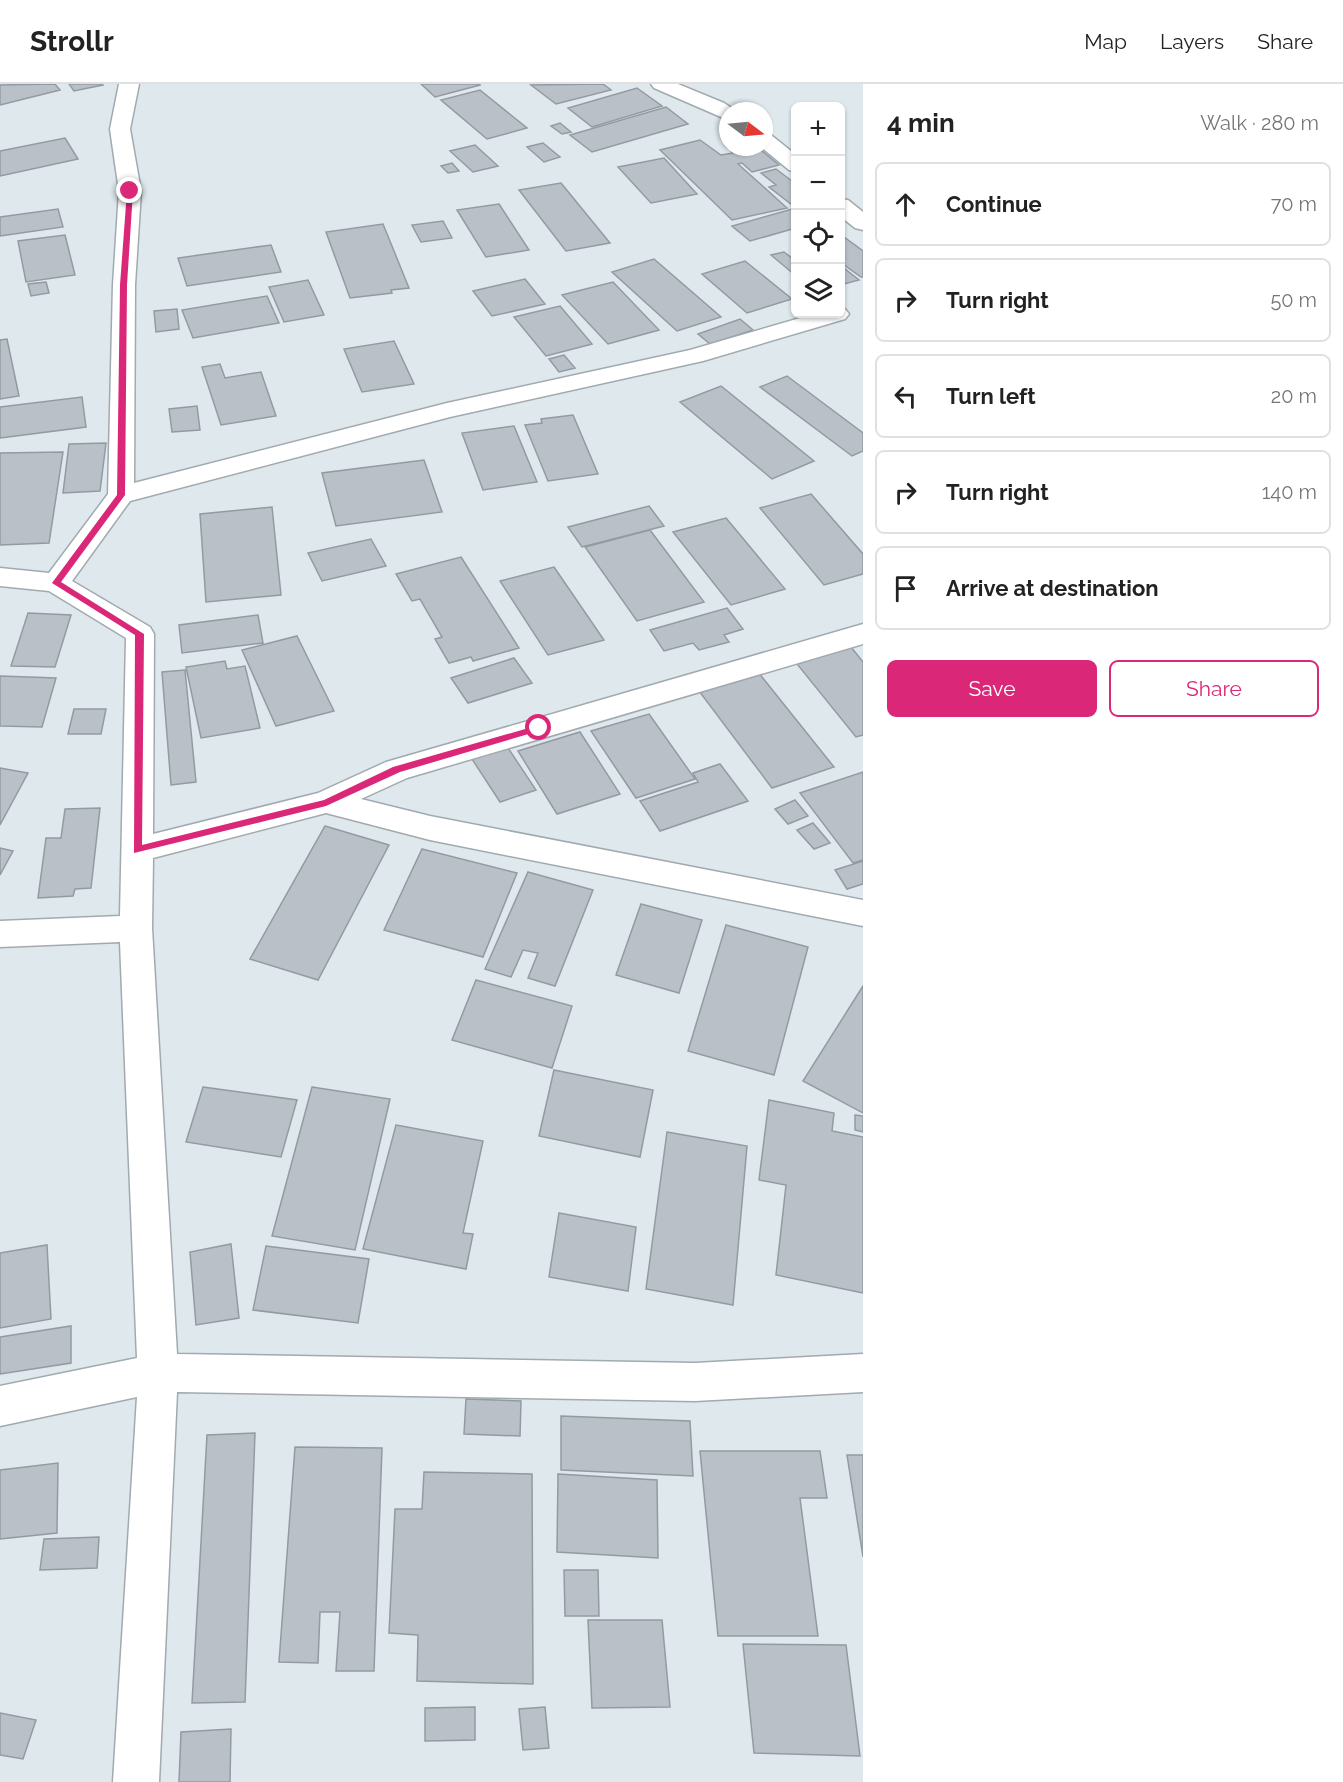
<!DOCTYPE html>
<meta charset="utf-8">
<style>
body{margin:0;font-family:Raleway,sans-serif;background:#f6f6f6;color:#222}
.controls{position:absolute;right:18px;top:18px;display:grid;overflow:hidden;border-radius:9px;box-shadow:0 2px 4px #0004}
.controls button{width:54px;height:54px;display:grid;place-items:center;padding:0;border:0;border-bottom:2px solid #e0e0e0;background:#fff;color:#222;font:30px sans-serif}
.compass{position:absolute;left:719px;top:18px;width:54px;height:54px;border-radius:50%;background:#fff;box-shadow:0 2px 4px #0004;rotate:106deg}
.stop{position:absolute;width:18px;height:18px;margin:-14px;border:4px solid #db2777;border-radius:50%;background:#fff}
.stop.end{background:#db2777;border-color:#fff;box-shadow:0 2px 6px #0008}
.list{margin:0;padding:0;list-style:none}
h2{display:flex;justify-content:space-between;align-items:center;height:78px;margin:0;padding:0 24px;font-size:26px}
h2 small{font-size:20px;font-weight:400;color:#767676}
.list li{display:grid;grid-template-columns:39px 1fr auto;gap:18px;align-items:center;box-sizing:border-box;height:84px;margin:0 12px 12px;padding:0 12px;border:2px solid #e0e0e0;border-radius:9px}
.list b{display:block;font-size:22px;white-space:nowrap}
.list em{font-size:20px;font-style:normal;color:#767676}
.actions{display:flex;gap:12px;padding:18px 24px}
.actions a{flex:1;padding:14px 0;border:2px solid #db2777;border-radius:9px;text-align:center;font-size:21px;color:#db2777}
.actions .main{background:#db2777;color:#fff}
.icon{flex:none;width:33px;height:33px;fill:none;stroke:currentColor;stroke-width:2;stroke-linecap:round;stroke-linejoin:round}
.map{position:relative;flex:none;width:863px;height:1698px;overflow:hidden}
header{display:flex;align-items:center;gap:36px;box-sizing:border-box;height:84px;padding:0 30px;background:#fff;border-bottom:2px solid #e0e0e0}
header strong{font-size:28px}
nav{display:flex;gap:33px;margin-inline-start:auto;font-size:21px}
main{display:flex}
aside{flex:1;background:#fff}
.map>svg:first-child{display:block}
</style>
<header>
<strong>Strollr</strong>
<nav><a>Map</a><a>Layers</a><a>Share</a></nav>
</header>
<main>
<div class="map">
<svg width="863" height="1698" viewBox="0 0 863 1698">
<rect width="100%" height="100%" fill="#dee8ed"/>
<path fill="#bac0c8" stroke="#949aa2" stroke-width="1.5" d="M55 0 60 6 0 21V1Z
M69 0H102L103 1 74 7Z
M421 0H479L480 1 435 13Z
M603 0 611 6 556 20 531 1Z
M637 4 662 22 592 43 568 24Z
M480 6 527 44 487 55 441 16Z
M666 23 688 40 592 68 570 51Z
M560 39 571 48 562 50 551 42Z
M65 54 78 75 0 92V67Z
M700 56 721 71 733 69 726 62H728L757 63 779 81 752 88 742 79 738 80 787 124 732 136 660 66Z
M543 59 560 73 544 78 527 63Z
M475 61 498 82 473 88 450 67Z
M664 74 697 110 651 119 618 83Z
M452 79 459 87 448 89 441 82Z
M776 85 796 100V124L769 103 776 101 761 89Z
M561 99 610 159 566 167 519 106Z
M499 120 529 166 486 173 457 126Z
M796 124V144L750 157 732 142Z
M58 125 63 143 0 152V133Z
M443 137 452 154 421 158 412 141Z
M383 140 409 204 391 206 392 209 350 214 326 148Z
M840 150 863 167V193H861L840 178Z
M65 151 75 191 26 198 18 157Z
M271 161 281 188 187 202 178 174Z
M784 168 792 174 796 173V192L771 171Z
M654 175 721 233 677 247 612 188Z
M745 177 792 215 747 229 702 190Z
M840 181 859 196 840 201Z
M525 195 545 220 492 232 473 207Z
M308 196 324 231 284 238 269 203Z
M46 198 49 209 31 212 28 200Z
M613 198 659 246 608 260 562 211Z
M267 212 279 239 193 254 182 226Z
M560 222 592 260 546 272 514 233Z
M177 225 179 245 156 248 154 227Z
M740 235 753 246 710 260 698 250Z
M7 255 19 312 0 315V256Z
M394 257 414 300 362 308 344 265Z
M564 271 575 284 559 288 549 275Z
M220 280 225 294 261 288 276 332 221 341 202 283Z
M787 292 863 349V367L852 372 760 303Z
M721 302 814 377 772 395 680 318Z
M82 313 86 343 0 354V323Z
M197 322 200 346 172 348 169 325Z
M573 331 598 390 548 397 525 341 542 339 541 335Z
M514 342 537 398 483 406 462 349Z
M106 359 100 407 63 409 69 360Z
M63 368 49 459 0 461V369Z
M424 376 442 428 336 442 322 389Z
M811 410 863 470V490L824 501 760 424Z
M649 422 664 442 582 463 568 443Z
M272 423 281 511 206 518 200 430Z
M726 434 785 505 731 521 673 448Z
M650 446 704 518 637 537 585 463Z
M371 455 386 482 322 497 308 469Z
M461 473 519 564 473 577 471 573 449 579 435 555 442 553 420 515 412 517 396 490Z
M554 483 604 556 548 571 500 497Z
M727 524 743 545 724 551 729 558 699 566 693 559 664 567 650 546Z
M28 529 71 531 55 583 11 582Z
M258 531 263 559 182 569 179 541Z
M297 552 334 627 276 642 242 566Z
M851 563 863 578V651L856 653 797 580Z
M514 574 532 599 468 619 451 594Z
M225 577 227 585 245 582 260 644 201 654 186 583Z
M185 586 196 698 171 701 162 588Z
M758 588 834 683 772 704 699 607Z
M0 592 56 594 42 643 0 642Z
M74 625H106L101 650H68Z
M649 630 695 695 636 714 591 647Z
M580 648 620 710 557 730 518 667Z
M508 664 536 706 500 718 472 675Z
M720 680 748 717 660 747 640 717 698 698 693 689Z
M0 684 28 689 0 741Z
M863 688V776L853 779 800 709Z
M795 716 808 732 788 740 775 725Z
M100 724 91 804 75 805 73 812 38 814 46 754H61L65 725Z
M813 739 830 759 814 765 797 746Z
M325 742 389 761 318 896 250 875Z
M0 764 13 767 0 791Z
M422 765 517 789 483 873 384 846Z
M863 777V800L847 805 835 786Z
M528 788 593 806 555 902 528 894 538 869 523 866 511 893 485 885Z
M641 820 702 836 679 909 616 891Z
M726 841 808 863 774 991 688 967Z
M476 896 572 922 552 984 452 956Z
M863 902V1029L803 997Z
M554 986 653 1006 640 1073 539 1052Z
M203 1003 297 1016 281 1073 186 1058Z
M312 1003 390 1015 355 1166 272 1152Z
M769 1016 834 1029 832 1047 863 1053V1209L776 1191 786 1101 759 1096Z
M855 1031 863 1032V1048L855 1046Z
M396 1041 483 1057 463 1149 473 1150 466 1185 363 1165Z
M667 1048 747 1062 733 1221 646 1205Z
M559 1129 636 1143 628 1207 549 1193Z
M231 1160 239 1234 196 1241 190 1168Z
M47 1161 51 1235 0 1244V1169Z
M266 1162 369 1175 358 1239 253 1226Z
M71 1242V1279L0 1290V1253Z
M466 1315 521 1317 520 1352 464 1350Z
M561 1332 690 1337 693 1392 561 1386Z
M255 1349 245 1618 192 1619 207 1351Z
M295 1363 382 1364 374 1587H336L340 1528H320L318 1579 279 1578Z
M700 1367H820L827 1414H800L818 1552H718Z
M847 1371H863V1473Z
M58 1379 57 1449 0 1455V1386Z
M424 1388 532 1390 533 1600 417 1597 418 1551 389 1549 395 1425H422Z
M558 1390 657 1396 658 1474 557 1468Z
M99 1453 97 1484 40 1486 44 1455Z
M564 1486H598L599 1532H565Z
M588 1536H662L670 1623 592 1624Z
M743 1560 846 1561 860 1672 754 1669Z
M475 1623V1656L425 1657V1624Z
M545 1623 549 1664 523 1666 519 1625Z
M0 1629 36 1636 23 1675 0 1671Z
M231 1645 230 1698H179L181 1648Z"/>
<g fill="none" stroke-linecap="round" stroke-linejoin="round">
<defs>
<path id="minor" d="M119 0H139L130 45 141 107 135 201 134 399 447 319 690 266 814 230H840V224L845 225 849 230 845 235 703 277 450 333 130 417 72 497 150 543 154 550 153 750 318 709 386 678 863 540V560L407 694 361 715 430 732 863 816V842L430 756 326 729 153 774 152 844 177 1270 695 1279 863 1270V1308L695 1317 177 1308 159 1698H113L137 1313 0 1342V1302L137 1274 120 858 0 863V837L120 832 126 554 49 507 0 502V484L49 489 108 410 113 201 119 107 110 45Z
M651 0H678L724 19 736 27H728V36L654 4Z
M764 49 771 51 796 71V88L789 86 761 63H764Z
M840 115 848 116 863 128V146L855 144 840 132Z"/>
</defs>
<use href="#minor" stroke="#a1aaaf" stroke-width="3"/>
<use href="#minor" fill="#fff" fill-rule="evenodd"/>
</g>
<path fill="#db2777" d="M130 105 133 107 127 201 125 411 61 498 144 550 142 761 324 716 393 683 539 641H542V646L400 688 326 722 134 769 135 551 52 499 117 411 120 201 127 107Z"/>
</svg>
<div class="controls">
<button>+</button>
<button>−</button>
<button><svg class="icon" aria-label="locate" viewBox="0 0 24 24"><circle cx="12" cy="12" r="6"/><path d="M12 2v4M12 18v4M2 12h4M18 12h4"/></svg></button>
<button><svg class="icon" aria-label="layers" viewBox="0 0 24 24"><path d="M12 4l9 5-9 5-9-5zM3 14l9 5 9-5"/></svg></button>
</div>
<svg class="compass" viewBox="-18 -18 36 36"><path d="M0-13l5 13h-10z" fill="#e53935"/><path d="M0 13l5-13h-10z" fill="#767676"/></svg>
<div class="stop" style="left:539px;top:644px"></div>
<div class="stop end" style="left:130px;top:107px"></div>
</div>
<aside>
<h2>4 min<small>Walk · 280 m</small></h2>
<ul class="list">
<li><svg class="icon" aria-label="ahead" viewBox="0 0 24 24"><path d="M12 20V5M6 11l6-6 6 6"/></svg><div><b>Continue</b></div><em>70 m</em></li>
<li><svg class="icon" aria-label="right" viewBox="0 0 24 24"><path d="M7 20v-9h11M14 6l5 5-5 5"/></svg><div><b>Turn right</b></div><em>50 m</em></li>
<li><svg class="icon" aria-label="left" viewBox="0 0 24 24"><path d="M17 20v-9H6M10 6l-5 5 5 5"/></svg><div><b>Turn left</b></div><em>20 m</em></li>
<li><svg class="icon" aria-label="right" viewBox="0 0 24 24"><path d="M7 20v-9h11M14 6l5 5-5 5"/></svg><div><b>Turn right</b></div><em>140 m</em></li>
<li><svg class="icon" aria-label="arrive" viewBox="0 0 24 24"><path d="M6 21V4h12l-3 4 3 4H6"/></svg><div><b>Arrive at destination</b></div></li>
</ul>
<div class="actions"><a class="main">Save</a><a>Share</a></div>
</aside>
</main>
